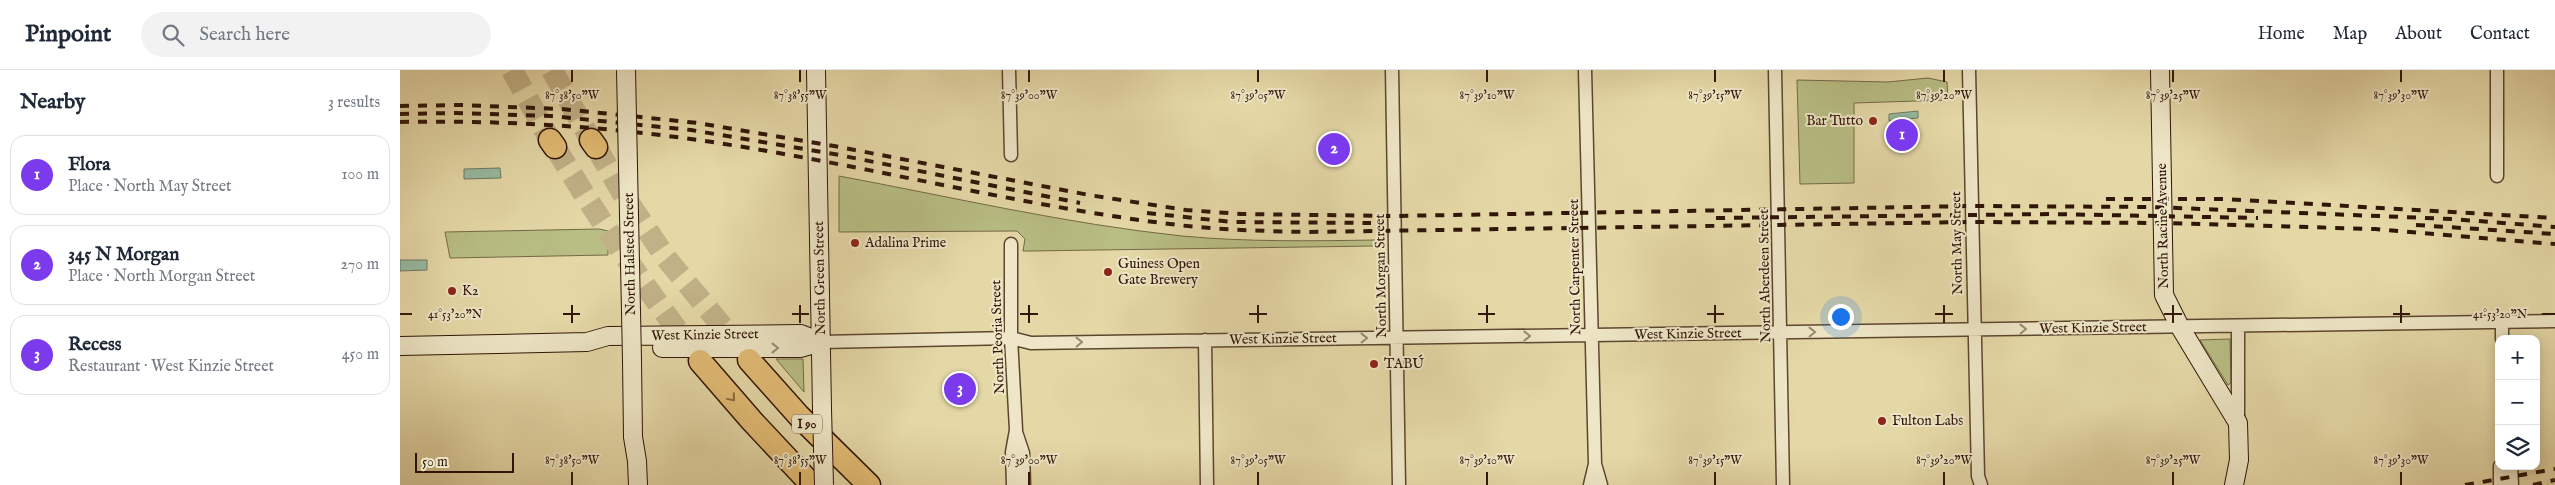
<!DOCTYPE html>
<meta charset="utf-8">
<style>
body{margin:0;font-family:"IM FELL English",serif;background:#f2f2f3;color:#1f2937}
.controls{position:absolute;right:15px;bottom:15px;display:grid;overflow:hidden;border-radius:10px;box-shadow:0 2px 12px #0003}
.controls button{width:45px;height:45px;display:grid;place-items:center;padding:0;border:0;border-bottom:1px solid #e0e1e3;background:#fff;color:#1f2937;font:25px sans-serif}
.scale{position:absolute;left:15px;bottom:12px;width:99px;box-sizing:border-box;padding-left:5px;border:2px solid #301509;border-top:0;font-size:14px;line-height:18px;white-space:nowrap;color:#301509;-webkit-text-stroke:4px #eee6c6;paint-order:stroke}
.you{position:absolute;left:1440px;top:246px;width:18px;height:18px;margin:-12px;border:4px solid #fff;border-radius:50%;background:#1a73e8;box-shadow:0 0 0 8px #1a73e833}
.badge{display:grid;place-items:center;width:32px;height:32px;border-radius:50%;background:#7c3aed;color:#fff;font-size:16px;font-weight:700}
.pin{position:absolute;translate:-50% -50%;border:2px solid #fff;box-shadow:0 1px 5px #0006}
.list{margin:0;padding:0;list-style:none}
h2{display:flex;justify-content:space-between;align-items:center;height:65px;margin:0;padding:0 20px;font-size:21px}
h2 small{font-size:16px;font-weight:400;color:#747a83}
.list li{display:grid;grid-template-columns:32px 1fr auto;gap:15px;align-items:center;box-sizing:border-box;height:80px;margin:0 10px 10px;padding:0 10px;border:1px solid #e0e1e3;border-radius:15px}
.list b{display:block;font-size:19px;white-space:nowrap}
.list p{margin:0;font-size:16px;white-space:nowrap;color:#747a83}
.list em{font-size:16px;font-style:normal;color:#747a83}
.icon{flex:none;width:28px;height:28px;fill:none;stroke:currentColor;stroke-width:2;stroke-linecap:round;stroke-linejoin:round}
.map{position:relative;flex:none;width:2155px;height:415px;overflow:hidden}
header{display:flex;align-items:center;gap:30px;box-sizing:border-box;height:70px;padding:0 25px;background:#fff;border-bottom:1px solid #e0e1e3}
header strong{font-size:24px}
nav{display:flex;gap:28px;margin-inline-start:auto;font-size:18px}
.search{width:350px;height:45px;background:#f2f2f3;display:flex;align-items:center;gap:12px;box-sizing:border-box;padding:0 18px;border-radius:28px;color:#747a83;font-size:19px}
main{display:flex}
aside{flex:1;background:#fff}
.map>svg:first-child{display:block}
</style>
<header>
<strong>Pinpoint</strong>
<div class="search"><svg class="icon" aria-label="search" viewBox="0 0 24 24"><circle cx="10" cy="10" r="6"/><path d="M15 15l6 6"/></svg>Search here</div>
<nav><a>Home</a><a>Map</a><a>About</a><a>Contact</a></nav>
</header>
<main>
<aside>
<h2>Nearby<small>3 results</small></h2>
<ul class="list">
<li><span class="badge">1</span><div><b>Flora</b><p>Place · North May Street</p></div><em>100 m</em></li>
<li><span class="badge">2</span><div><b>345 N Morgan</b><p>Place · North Morgan Street</p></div><em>270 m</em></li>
<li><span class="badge">3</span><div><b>Recess</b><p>Restaurant · West Kinzie Street</p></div><em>450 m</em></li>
</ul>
</aside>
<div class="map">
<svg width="2155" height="415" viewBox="0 0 2155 415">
<rect width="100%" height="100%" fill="#e5d8a7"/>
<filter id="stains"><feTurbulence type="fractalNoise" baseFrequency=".004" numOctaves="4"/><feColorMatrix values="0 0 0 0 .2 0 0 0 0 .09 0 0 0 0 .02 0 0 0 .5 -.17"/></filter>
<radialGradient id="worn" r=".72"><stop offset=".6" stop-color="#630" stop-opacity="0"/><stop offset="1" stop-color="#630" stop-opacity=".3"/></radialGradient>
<path fill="#b8be84" stroke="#746a46" d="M1528 8 1547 12 1548 30 1454 33V113L1400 114 1397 10 1488 12Z
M439 106C552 127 667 154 782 166 846 172 911 171 975 170V176L629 181H623L625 169 617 161 439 162Z
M199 159 208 161V185L50 188 45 162Z
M1830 269 1831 313 1828 315 1800 270Z
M376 289H403L404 322Z"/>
<path fill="#97bba2" stroke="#6e7965" d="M1518 41V48L1489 51V44Z
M100 98 101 108 64 109V99Z
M0 190H27V200L0 201Z"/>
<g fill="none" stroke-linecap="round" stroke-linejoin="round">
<path stroke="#c1b187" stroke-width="22" stroke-dasharray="22 11" stroke-linecap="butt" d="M112 0 150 70
M152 0 191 70
M155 77C198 148 243 215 293 281
M196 77 223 124 266 188 341 279"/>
<defs>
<path id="street" d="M609 0 611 85
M992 0 999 415
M1185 0 1195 394 1190 415
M1375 0 1383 415
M1569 0 1578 406 1581 415
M2097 0V106
M611 174V268L616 360 612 382 613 415
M2102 251V269
M1838 256V351
M805 270 807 415
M421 272 611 268 631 273 2155 251
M616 362 623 383 624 415
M1195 394 1201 415
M2100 396V415
M2111 396 2112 415"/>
<path id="secondary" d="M416 0 422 339
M1760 0 1764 225 1780 257 1838 353 1839 390 1834 415
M0 276 187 272 208 266 401 264 421 272
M262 278H401L421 272
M232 290 233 367 237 391 238 415"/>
<path id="highway" d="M150 70 155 77
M191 70 196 77
M349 290 399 346 469 415
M300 291 352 351 412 415"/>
</defs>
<use href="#street" stroke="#5d4630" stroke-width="15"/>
<use href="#secondary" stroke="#301509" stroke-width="20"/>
<use href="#highway" stroke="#301509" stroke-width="25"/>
<use href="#street" stroke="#eee6c6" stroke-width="12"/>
<use href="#secondary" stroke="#eee6c6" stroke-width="18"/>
<use href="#highway" stroke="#e2bc74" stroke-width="22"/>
<path stroke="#301509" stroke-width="4" stroke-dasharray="9 9" stroke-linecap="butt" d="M0 36 60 35 162 39 298 53 434 76 689 125 786 140 841 144 995 146 1572 136 1752 137 2052 149 2155 157
M0 44 56 43 151 46 291 60 434 84 680 133
M0 52C100 50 199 56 298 70 459 93 617 136 778 155 821 160 864 161 907 162L1572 152 1762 153 1975 159 2155 174
M1706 129H1825L2155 148
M747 143 832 152 971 153
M1316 148 1651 144 1858 148
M2016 155 2155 164
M2065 415 2155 399
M2133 415 2155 410"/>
<defs>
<path id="secondary-bridge" d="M226 0 232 290
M422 339 424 415"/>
</defs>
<use href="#secondary-bridge" stroke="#301509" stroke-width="20" stroke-linecap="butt"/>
<use href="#secondary-bridge" stroke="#eee6c6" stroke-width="18"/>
</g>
<defs><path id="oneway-chevron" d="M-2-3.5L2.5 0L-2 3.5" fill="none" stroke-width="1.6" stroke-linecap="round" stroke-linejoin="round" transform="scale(1.25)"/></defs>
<g stroke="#988871">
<use href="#oneway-chevron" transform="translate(1623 259) rotate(-1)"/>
<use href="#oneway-chevron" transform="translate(1412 262) rotate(-1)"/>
<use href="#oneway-chevron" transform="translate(1127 266) rotate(-1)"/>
<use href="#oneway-chevron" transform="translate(964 268) rotate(-1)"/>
<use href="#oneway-chevron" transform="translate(679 272) rotate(-1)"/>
<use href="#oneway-chevron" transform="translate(375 278)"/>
</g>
<use stroke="#89683e" href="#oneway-chevron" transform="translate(332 328) rotate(50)"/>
<path fill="none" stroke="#301509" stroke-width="2" d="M172 0V12M400 0V12M629 0V12M858 0V12M1087 0V12M1315 0V12M1544 0V12M1773 0V12M2001 0V12M172 235V253M400 235V253M629 235V253M858 235V253M1087 235V253M1315 235V253M1544 235V253M1773 235V253M2001 235V253M0 244H12M163 244H180M392 244H409M620 244H638M849 244H867M1078 244H1095M1307 244H1324M1535 244H1553M1764 244H1782M1993 244H2010M2142 244H2155M172 402V415M400 402V415M629 402V415M858 402V415M1087 402V415M1315 402V415M1544 402V415M1773 402V415M2001 402V415"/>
<g fill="#8f2418" stroke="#eee6c6" stroke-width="2">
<circle cx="1473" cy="51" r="5"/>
<circle cx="455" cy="173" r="5"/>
<circle cx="708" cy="202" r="5"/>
<circle cx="52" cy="221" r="5"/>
<circle cx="974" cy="294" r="5"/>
<circle cx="1482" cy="351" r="5"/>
</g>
<g text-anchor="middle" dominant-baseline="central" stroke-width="4" stroke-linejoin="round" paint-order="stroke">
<rect fill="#eee6c6" stroke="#695442" stroke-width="1" x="392" y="344.5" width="30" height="19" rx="4"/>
<g font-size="12" font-weight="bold" fill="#301509">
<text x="407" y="354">I 90</text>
</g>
<g font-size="14" fill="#301509" stroke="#eee6c6" text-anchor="start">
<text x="1463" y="51" text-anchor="end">Bar Tutto</text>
<text x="465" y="173">Adalina Prime</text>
<text x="718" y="194">Guiness Open<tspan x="718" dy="16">Gate Brewery</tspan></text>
<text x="62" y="221">K2</text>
<text x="984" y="294">TABÚ</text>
<text x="1492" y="351">Fulton Labs</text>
</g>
<g font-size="14" fill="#301509" stroke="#eee6c6">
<text transform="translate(1763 156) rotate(-91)">North Racine Avenue</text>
<text transform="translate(1557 173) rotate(-91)">North May Street</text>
<text transform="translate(230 184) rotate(-91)">North Halsted Street</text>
<text transform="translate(1175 197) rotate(-91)">North Carpenter Street</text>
<text transform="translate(981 206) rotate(-91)">North Morgan Street</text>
<text transform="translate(1365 206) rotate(-91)">North Aberdeen Street</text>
<text transform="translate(420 208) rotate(-91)">North Green Street</text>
<text transform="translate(1693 258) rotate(-1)">West Kinzie Street</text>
<text transform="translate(1288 264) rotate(-1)">West Kinzie Street</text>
<text transform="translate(305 265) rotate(-1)">West Kinzie Street</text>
<text transform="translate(598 267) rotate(-92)">North Peoria Street</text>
<text transform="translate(883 269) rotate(-1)">West Kinzie Street</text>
</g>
</g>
<g font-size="12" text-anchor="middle" fill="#301509" stroke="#eee6c6" stroke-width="4" stroke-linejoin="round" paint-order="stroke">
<text x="172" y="29">87°38'50"W</text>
<text x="400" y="29">87°38'55"W</text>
<text x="629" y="29">87°39'00"W</text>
<text x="858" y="29">87°39'05"W</text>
<text x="1087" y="29">87°39'10"W</text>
<text x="1315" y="29">87°39'15"W</text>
<text x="1544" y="29">87°39'20"W</text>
<text x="1773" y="29">87°39'25"W</text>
<text x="2001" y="29">87°39'30"W</text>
<text x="2100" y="248">41°53'20"N</text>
<text x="55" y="248">41°53'20"N</text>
<text x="172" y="394">87°38'50"W</text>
<text x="400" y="394">87°38'55"W</text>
<text x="629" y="394">87°39'00"W</text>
<text x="858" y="394">87°39'05"W</text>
<text x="1087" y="394">87°39'10"W</text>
<text x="1315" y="394">87°39'15"W</text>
<text x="1544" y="394">87°39'20"W</text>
<text x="1773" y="394">87°39'25"W</text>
<text x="2001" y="394">87°39'30"W</text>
</g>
<rect width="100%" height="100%" filter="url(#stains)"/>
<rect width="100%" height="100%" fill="url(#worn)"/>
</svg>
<div class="controls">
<button>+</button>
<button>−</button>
<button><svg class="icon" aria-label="layers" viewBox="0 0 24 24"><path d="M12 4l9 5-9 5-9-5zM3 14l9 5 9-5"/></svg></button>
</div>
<div class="scale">50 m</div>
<div class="you"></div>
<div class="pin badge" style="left:1502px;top:65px">1</div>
<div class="pin badge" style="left:934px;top:79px">2</div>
<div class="pin badge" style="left:560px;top:319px">3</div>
</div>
</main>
